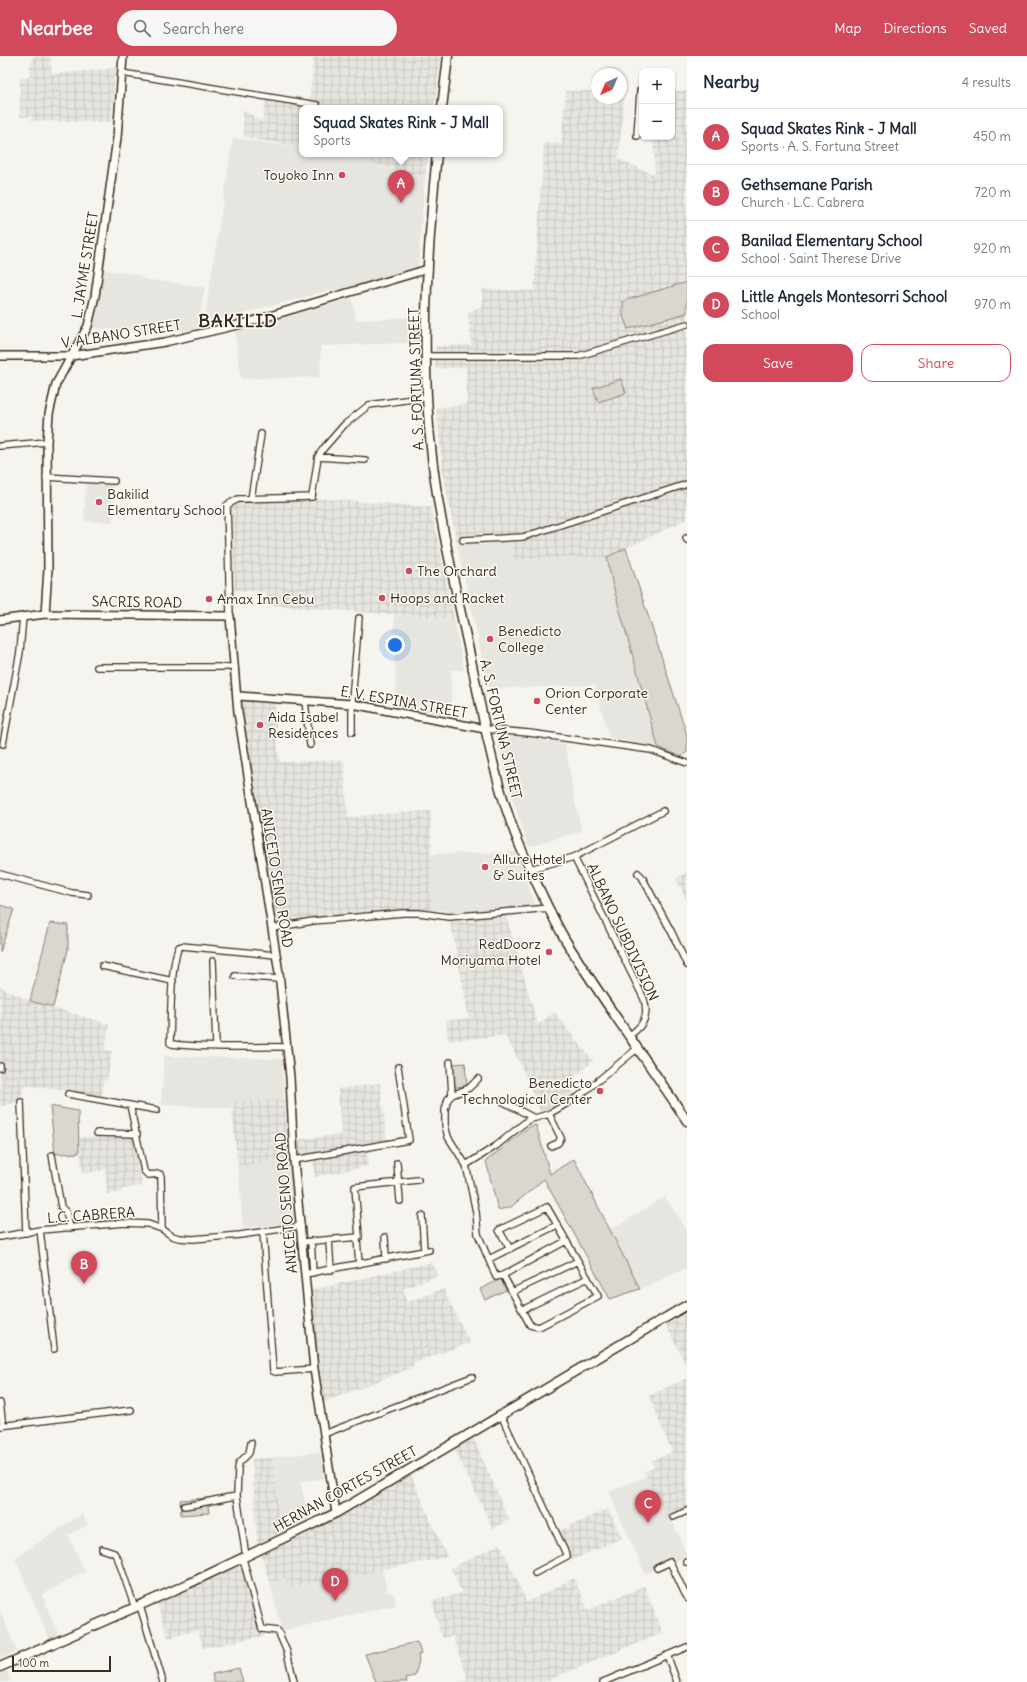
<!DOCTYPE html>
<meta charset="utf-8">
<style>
body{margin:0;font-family:Delius,sans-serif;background:#f6f6f7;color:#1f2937}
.controls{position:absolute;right:12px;top:12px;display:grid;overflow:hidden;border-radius:8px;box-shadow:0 1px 3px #0004}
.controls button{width:36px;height:36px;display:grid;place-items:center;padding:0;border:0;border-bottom:1px solid #e0e1e3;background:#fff;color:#1f2937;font:20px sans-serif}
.compass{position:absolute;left:591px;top:12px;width:36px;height:36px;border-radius:50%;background:#fff;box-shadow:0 1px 3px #0004;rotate:224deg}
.scale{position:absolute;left:12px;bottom:10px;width:99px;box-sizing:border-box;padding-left:4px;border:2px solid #3b2a1e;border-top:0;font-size:11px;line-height:14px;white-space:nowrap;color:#3b2a1e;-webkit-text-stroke:3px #fdfcf7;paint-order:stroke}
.you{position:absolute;left:395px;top:589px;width:14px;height:14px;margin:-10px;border:3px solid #fff;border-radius:50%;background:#1a73e8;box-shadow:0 0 0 6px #1a73e833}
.badge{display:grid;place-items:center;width:26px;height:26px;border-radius:50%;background:#d1495b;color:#fff;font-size:13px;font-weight:700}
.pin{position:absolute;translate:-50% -33px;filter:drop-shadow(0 1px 2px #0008)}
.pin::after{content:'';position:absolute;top:21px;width:14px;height:12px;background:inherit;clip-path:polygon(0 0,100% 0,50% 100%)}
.popup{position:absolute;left:299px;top:49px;width:204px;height:52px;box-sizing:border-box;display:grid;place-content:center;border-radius:8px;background:#fff;filter:drop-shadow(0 1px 3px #0005);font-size:13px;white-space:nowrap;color:#747a83}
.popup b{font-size:15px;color:#1f2937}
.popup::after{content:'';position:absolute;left:50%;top:100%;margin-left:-8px;border:8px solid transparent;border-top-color:#fff}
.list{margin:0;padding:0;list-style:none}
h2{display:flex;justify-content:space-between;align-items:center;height:52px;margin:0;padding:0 16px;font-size:17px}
h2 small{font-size:13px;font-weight:400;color:#747a83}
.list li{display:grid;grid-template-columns:26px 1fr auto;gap:12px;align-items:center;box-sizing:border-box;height:56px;padding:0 16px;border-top:1px solid #e0e1e3}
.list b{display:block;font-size:15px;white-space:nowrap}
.list p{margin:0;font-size:13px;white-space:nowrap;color:#747a83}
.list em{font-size:13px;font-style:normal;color:#747a83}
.actions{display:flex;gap:8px;padding:12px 16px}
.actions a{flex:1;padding:9px 0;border:1px solid #d1495b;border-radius:12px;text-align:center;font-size:14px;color:#d1495b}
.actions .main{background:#d1495b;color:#fff}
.icon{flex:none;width:22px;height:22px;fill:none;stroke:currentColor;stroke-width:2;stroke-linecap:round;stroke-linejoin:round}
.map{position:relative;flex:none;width:687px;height:1626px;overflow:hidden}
header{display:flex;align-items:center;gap:24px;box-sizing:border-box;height:56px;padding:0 20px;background:#d1495b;color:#fff}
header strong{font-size:19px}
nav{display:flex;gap:22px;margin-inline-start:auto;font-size:14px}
.search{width:280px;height:36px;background:#f6f6f7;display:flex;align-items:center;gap:10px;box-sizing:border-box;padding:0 14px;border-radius:22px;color:#747a83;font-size:15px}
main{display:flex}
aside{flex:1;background:#fff}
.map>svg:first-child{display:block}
</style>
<header>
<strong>Nearbee</strong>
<div class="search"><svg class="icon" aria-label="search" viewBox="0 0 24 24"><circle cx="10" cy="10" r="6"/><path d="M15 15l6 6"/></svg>Search here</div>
<nav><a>Map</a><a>Directions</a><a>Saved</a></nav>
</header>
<main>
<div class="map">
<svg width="687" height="1626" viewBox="0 0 687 1626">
<defs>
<pattern id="industrial-grid" width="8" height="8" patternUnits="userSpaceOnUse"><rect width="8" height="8" fill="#e7e5df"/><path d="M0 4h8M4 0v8" fill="none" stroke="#c7c5bf"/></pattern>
</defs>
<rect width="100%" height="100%" fill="#f5f4ee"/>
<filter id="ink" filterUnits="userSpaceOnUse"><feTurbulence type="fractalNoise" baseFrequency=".025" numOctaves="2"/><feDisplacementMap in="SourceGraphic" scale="8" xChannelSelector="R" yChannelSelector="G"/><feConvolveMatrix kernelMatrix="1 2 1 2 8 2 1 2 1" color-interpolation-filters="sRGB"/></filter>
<g filter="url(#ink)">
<path fill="#e7e5df" d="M233 82 302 92V98H334L425 121 418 214 336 238 334 233 242 258 241 261 204 265Z
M104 214 137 218 143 223 205 231 197 275H145L94 272Z
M352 242 356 264 424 261V286L321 290 320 321 241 323 235 274Z
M86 426 113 427 112 466 84 465Z
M511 485 513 504 607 501 630 595 658 691 609 682 595 629 489 633 457 488Z
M394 559 454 563 464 614H451V661L396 651Z
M507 679 565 687 574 741 582 775 529 791 510 734 496 680Z
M516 796 536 851 522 854 451 858 443 854H431V798Z
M164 1000 282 1003 284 1044 231 1045 232 1052 161 1049Z
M289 1104 295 1167 243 1172 238 1110Z
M665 1141 687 1174V1212L640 1233 610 1174Z
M321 1396 325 1422 300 1426 309 1463 280 1477 273 1401Z
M653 1417 687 1500 645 1518 609 1436Z
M82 1458 88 1469 68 1479 85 1515 42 1539 59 1580 50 1584 15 1502Z
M382 1513 387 1534 395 1540 396 1549 282 1575 270 1527 286 1522 290 1532Z
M0 1555 17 1595 0 1603Z
M7 1615 11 1626H0V1618Z"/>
<path fill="url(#industrial-grid)" d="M33 0H50L52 18 116 12 111 66 31 65 32 60 20 61V22L30 21V9Z
M314 0H441L434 52H302V89L298 88 297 91 244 81 243 54 262 66 266 42 309 49Z
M566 35H597V42H621V36H625L618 103 655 119 653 81H672V35H687V463L607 501 513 504 511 485 457 488 443 416 436 352 467 348 466 311 435 313 436 290 471 289 468 256 482 251 483 233 534 235 544 87 561 88Z
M336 98H428L425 121Z
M316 443 341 444 431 451 454 563 267 549V536L234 534 231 454 232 449 236 447Z
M245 646 275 647 276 676 280 706 344 704 348 762 376 758 431 755V854L399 855 398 857 335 861 276 868 240 653 241 649Z
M687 816V845L676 823Z
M506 859 538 969 554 956 593 1005 567 1027 575 1040 558 1051 541 1057 521 1009 505 979 448 985 446 965 469 962 450 864Z
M0 931 30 945 109 968 105 994 112 995 107 1025H103L102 1040 24 1029 20 1045 0 1051Z
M380 1027 387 1086 298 1101 297 1084 341 1078 338 1033Z
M284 1044 289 1104 238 1110 231 1045Z
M79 1081H134L142 1130 122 1133V1136L107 1138 105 1114 82 1117Z
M367 1094 368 1110 315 1121 313 1104Z
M433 1206 437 1220 403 1233 407 1246 443 1233 470 1287 413 1307 414 1311 324 1346 319 1318 311 1234Z
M687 1257V1311L666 1269Z
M687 1322V1453L666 1462 644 1415 654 1412 652 1405 672 1396 649 1340Z
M473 1381 509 1464 493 1473 454 1392Z
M273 1401 280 1477 257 1488 252 1403Z
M411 1419 447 1501 289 1532 286 1522 270 1527 261 1499 334 1464Z
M608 1453 622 1482 572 1504 559 1475Z
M500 1488 527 1546 574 1522 588 1554 644 1530 663 1577 543 1626H458L468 1624 453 1580 442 1582 432 1545 462 1537 451 1512Z
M242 1509 264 1580 203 1592 198 1574 168 1582 157 1547Z"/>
<path fill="#dad6d0" stroke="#8a8077" d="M687 226V257L628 273 623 260V246L626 244Z
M621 323 626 337 598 346 593 332Z
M626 492 687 679V696L681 701 658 691 612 526 607 501Z
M0 849 14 853 0 896Z
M50 867 68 869V894L53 951 30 945Z
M465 1007 467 1030 455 1031 453 1008Z
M50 1050 78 1055 79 1097 55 1098Z
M536 1069 550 1118 574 1103 640 1233 610 1243 544 1123 511 1151 498 1154 486 1105 529 1071Z
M501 1223 506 1234 485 1244 480 1233Z
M207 1442 209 1457 181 1459 180 1444Z
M417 1586 421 1597 418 1599 419 1604 415 1620 406 1622 407 1626H376L365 1598Z
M239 1612 243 1626H214L212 1618Z"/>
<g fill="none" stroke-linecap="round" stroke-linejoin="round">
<defs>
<path id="minor" d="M122 17 317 49
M637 80 640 35
M427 300H578L687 268
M0 390 47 386
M318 401 365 404
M46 421 114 425
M251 443 261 378
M686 482 687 484
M463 484 523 481 687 428
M230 560 227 449 238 443 312 441 318 401 323 393 344 369 369 349 427 341
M97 611H235
M305 645 310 689
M485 673 529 677 651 694 687 707
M352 676V644L359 562
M3 688 20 596 23 560
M574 801 644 943C649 960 644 969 630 979
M530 813 574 801 663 755
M638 817 642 821 672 877 687 909
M0 818 72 837 88 839
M273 872 313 865 403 857H419L449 861 549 852
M276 899 182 890 179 891C170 909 171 964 170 987L172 988C210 993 249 990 287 991
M213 905 216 990
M102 910 173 925
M235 920 279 923
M450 1006 452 1039
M0 1010V1012
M478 1023 469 1032 452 1039 448 1043 445 1054V1069L448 1081 466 1109 476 1156 478 1178 496 1221 503 1219 566 1185
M68 1038 157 1054
M502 1045 534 1062
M21 1046 26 1177
M130 1049 144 1115 148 1119 160 1118 161 1120 162 1173
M549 1058 561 1082 558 1087 551 1090
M97 1077 137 1078
M52 1099 61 1151 66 1156 70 1172
M294 1104 409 1084 398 1011
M397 1107 400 1145
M466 1109 496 1090 528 1064 549 1058 578 1041 638 992
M422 1160 424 1195
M40 1174 54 1293
M263 1176 273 1315 275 1316 314 1313
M0 1181 40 1174 125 1167 148 1168 162 1173 172 1180 179 1182 193 1183 240 1179 301 1170
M385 1181 386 1203
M357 1183 359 1208
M311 1185 313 1217
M329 1185 331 1214
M302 1186 359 1181 355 1131 418 1124
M489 1203 557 1169
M305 1218 429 1194
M503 1219 530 1269 539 1271 598 1240 547 1151 499 1174 510 1193
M512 1236 578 1205
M522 1254 588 1222
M0 1347 3 1370
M501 1359 567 1500 535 1517
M0 1370 131 1354
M324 1378 472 1321
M184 1450C202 1448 219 1442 237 1440
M673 1461 687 1455
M102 1493 114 1497 118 1503 135 1552
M246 1501 237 1440 238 1413 239 1407 249 1397 251 1387
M243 1503 262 1573 278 1575 287 1596 294 1626
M686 1506H687
M657 1512 670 1506 687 1542
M140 1550 163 1626
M667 1599 677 1626
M603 1626 687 1591"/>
<path id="tertiary" d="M0 300H71L165 286 246 267 428 213
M45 558 48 513 47 386 49 358 56 328 88 270 95 240 117 82 123 0
M0 564 45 558 230 560 238 656 279 917 290 1021 294 1104 314 1313 336 1457
M238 640 352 648 485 673"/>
<path id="secondary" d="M442 52 448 0
M437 98C427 198 420 301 432 401 440 470 457 537 471 604 484 667 497 739 523 797 537 828 551 861 569 890 606 949 648 1006 687 1065
M0 1611 188 1528 336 1457 687 1249"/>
</defs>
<use href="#minor" stroke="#3b2a1e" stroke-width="8"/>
<use href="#tertiary" stroke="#3b2a1e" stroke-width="10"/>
<use href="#secondary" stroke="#3b2a1e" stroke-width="11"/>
<use href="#minor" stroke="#fdfcf7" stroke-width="5.5"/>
<use href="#tertiary" stroke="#fdfcf7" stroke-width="7"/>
<use href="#secondary" stroke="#fdfcf7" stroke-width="8"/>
</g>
</g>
<g fill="#d1495b" stroke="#fdfcf7" stroke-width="1.5">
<circle cx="342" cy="119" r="4"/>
<circle cx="99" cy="446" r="4"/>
<circle cx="409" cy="515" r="4"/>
<circle cx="382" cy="542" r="4"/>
<circle cx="209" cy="543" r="4"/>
<circle cx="490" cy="583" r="4"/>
<circle cx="537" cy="645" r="4"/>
<circle cx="260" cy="669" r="4"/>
<circle cx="485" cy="811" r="4"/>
<circle cx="549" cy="896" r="4"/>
<circle cx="600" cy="1035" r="4"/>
</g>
<g text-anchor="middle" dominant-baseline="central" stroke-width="3" stroke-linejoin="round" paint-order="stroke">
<g font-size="14" fill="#3b2a1e" stroke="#fdfcf7" text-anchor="start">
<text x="334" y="119" text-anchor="end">Toyoko Inn</text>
<text x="107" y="438">Bakilid<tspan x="107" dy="16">Elementary School</tspan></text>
<text x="417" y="515">The Orchard</text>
<text x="390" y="542">Hoops and Racket</text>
<text x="217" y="543">Amax Inn Cebu</text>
<text x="498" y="575">Benedicto<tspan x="498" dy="16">College</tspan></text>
<text x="545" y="637">Orion Corporate<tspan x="545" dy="16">Center</tspan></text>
<text x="268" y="661">Aida Isabel<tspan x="268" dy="16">Residences</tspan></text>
<text x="493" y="803">Allure Hotel<tspan x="493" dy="16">&amp; Suites</tspan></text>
<text x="541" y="888" text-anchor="end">RedDoorz<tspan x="541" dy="16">Moriyama Hotel</tspan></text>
<text x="592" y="1027" text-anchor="end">Benedicto<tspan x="592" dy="16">Technological Center</tspan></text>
</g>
<g font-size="14" fill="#3b2a1e" stroke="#fdfcf7">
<text transform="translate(85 209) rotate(-81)">L. JAYME STREET</text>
<text transform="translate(121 278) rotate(-9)">V. ALBANO STREET</text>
<text transform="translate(416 323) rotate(-92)">A. S. FORTUNA STREET</text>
<text transform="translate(137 546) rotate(1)">SACRIS ROAD</text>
<text transform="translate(404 646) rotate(10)">E. V. ESPINA STREET</text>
<text transform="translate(501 673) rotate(77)">A. S. FORTUNA STREET</text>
<text transform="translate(277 822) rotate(81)">ANICETO SENO ROAD</text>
<text transform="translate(623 876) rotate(65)">ALBANO SUBDIVISION</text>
<text transform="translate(286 1147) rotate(-95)">ANICETO SENO ROAD</text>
<text transform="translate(91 1159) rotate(-4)">L.C. CABRERA</text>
<text transform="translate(345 1433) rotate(-29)">HERNAN CORTES STREET</text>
</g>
<g font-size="18" font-weight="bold" letter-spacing="1" fill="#3b2a1e" stroke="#fdfcf7">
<text x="238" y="264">BAKILID</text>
</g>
</g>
</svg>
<div class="controls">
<button>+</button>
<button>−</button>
</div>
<svg class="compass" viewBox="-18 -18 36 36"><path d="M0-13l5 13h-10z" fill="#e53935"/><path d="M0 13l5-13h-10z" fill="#747a83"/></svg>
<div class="scale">100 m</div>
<div class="you"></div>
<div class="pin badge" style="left:401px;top:147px">A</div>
<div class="popup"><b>Squad Skates Rink - J Mall</b>Sports</div>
<div class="pin badge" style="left:84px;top:1228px">B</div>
<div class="pin badge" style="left:648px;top:1467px">C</div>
<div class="pin badge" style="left:335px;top:1545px">D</div>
</div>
<aside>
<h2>Nearby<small>4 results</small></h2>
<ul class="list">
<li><span class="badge">A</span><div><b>Squad Skates Rink - J Mall</b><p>Sports · A. S. Fortuna Street</p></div><em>450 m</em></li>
<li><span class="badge">B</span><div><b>Gethsemane Parish</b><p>Church · L.C. Cabrera</p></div><em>720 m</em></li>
<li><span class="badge">C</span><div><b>Banilad Elementary School</b><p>School · Saint Therese Drive</p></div><em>920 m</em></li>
<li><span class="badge">D</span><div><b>Little Angels Montesorri School</b><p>School</p></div><em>970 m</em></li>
</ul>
<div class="actions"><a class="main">Save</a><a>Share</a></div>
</aside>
</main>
